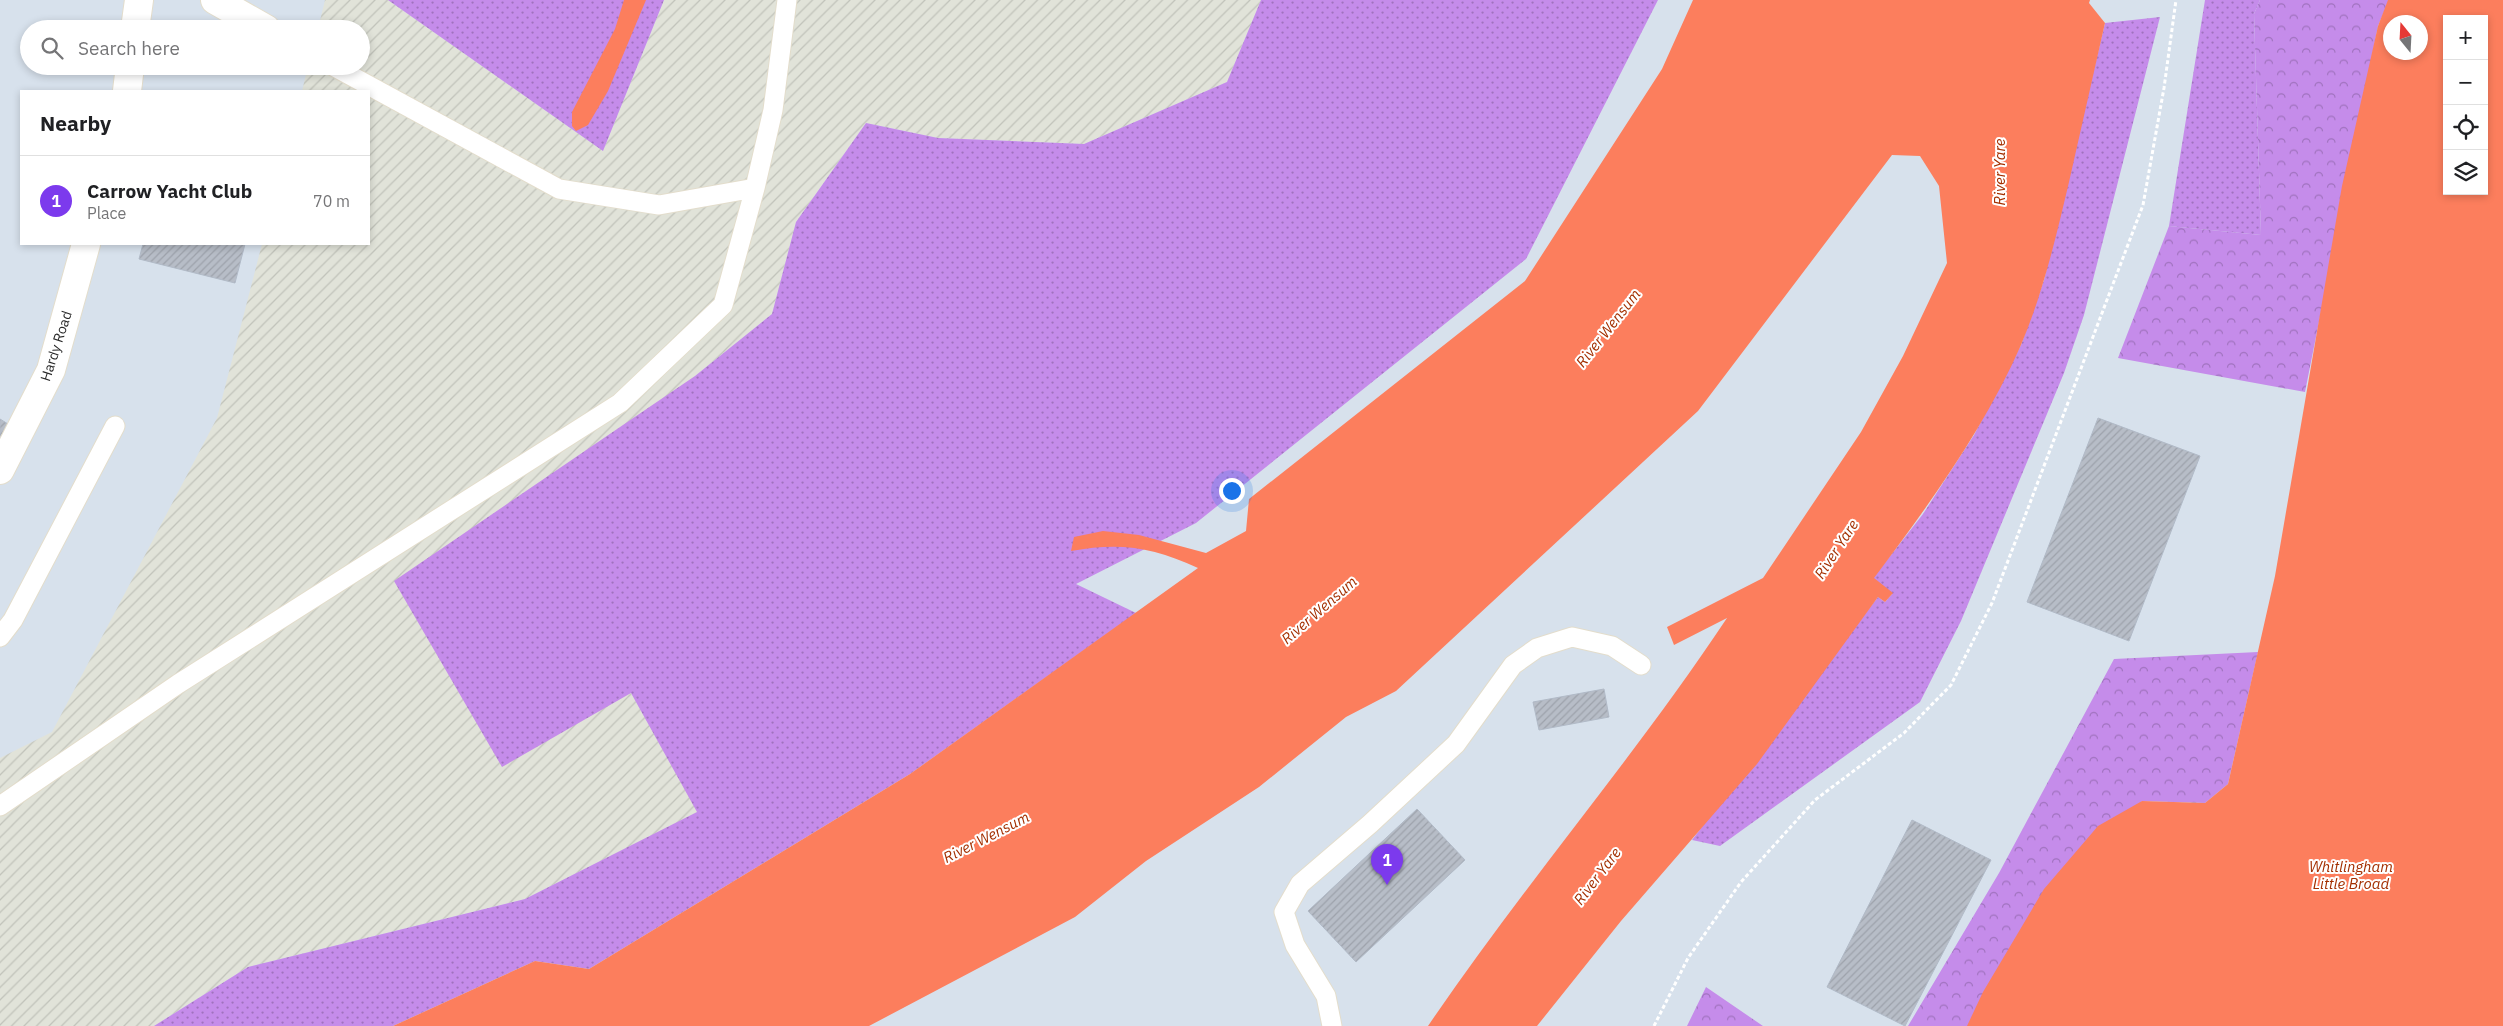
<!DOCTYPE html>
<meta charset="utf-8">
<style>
body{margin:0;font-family:"IBM Plex Sans",sans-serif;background:#f2f2f2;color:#202124}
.controls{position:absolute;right:15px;top:15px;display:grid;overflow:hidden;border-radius:0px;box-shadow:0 2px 8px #0003}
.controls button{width:45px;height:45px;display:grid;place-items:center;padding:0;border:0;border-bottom:1px solid #e0e0e0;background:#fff;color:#202124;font:25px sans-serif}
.compass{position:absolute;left:2383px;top:15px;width:45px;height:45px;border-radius:50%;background:#fff;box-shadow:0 2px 8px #0003;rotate:342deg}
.you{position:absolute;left:1231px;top:490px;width:18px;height:18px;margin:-12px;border:4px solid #fff;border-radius:50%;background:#1a73e8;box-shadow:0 0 0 8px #1a73e833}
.badge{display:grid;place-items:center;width:32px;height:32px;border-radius:50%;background:#7c3aed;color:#fff;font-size:16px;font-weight:700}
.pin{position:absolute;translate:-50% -41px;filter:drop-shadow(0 1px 2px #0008)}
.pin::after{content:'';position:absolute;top:26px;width:18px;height:15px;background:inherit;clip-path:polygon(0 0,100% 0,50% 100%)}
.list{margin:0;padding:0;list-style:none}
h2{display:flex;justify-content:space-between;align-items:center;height:65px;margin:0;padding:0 20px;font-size:21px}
h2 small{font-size:16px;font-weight:400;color:#757577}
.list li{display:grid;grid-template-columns:32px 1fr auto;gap:15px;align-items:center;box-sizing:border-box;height:90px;padding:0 20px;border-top:1px solid #e0e0e0}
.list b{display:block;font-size:19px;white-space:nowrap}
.list p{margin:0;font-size:16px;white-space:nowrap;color:#757577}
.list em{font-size:16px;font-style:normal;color:#757577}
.icon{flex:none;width:28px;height:28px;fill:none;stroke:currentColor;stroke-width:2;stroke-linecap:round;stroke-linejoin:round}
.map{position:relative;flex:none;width:2503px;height:1026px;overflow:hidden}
.search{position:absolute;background:#fff;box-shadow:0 2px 8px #0003;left:20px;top:20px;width:350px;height:55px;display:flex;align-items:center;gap:12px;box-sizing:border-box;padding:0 18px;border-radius:28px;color:#757577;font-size:19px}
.panel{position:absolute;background:#fff;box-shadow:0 2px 8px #0003;left:20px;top:90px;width:350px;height:155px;border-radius:0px}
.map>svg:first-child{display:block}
</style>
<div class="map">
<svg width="2503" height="1026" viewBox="0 0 2503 1026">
<defs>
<pattern id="industrial-furrows" width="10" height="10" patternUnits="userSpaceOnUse" patternTransform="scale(1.25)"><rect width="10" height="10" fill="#e1e3d9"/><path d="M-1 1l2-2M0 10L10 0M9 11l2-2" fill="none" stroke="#c1c3ba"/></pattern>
<pattern id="grass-dots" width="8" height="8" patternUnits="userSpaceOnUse" patternTransform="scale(1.25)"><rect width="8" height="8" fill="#c58cea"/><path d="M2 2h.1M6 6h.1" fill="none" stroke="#a072be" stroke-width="1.8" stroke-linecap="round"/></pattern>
<pattern id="forest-crowns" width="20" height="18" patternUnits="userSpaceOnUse" patternTransform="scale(1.25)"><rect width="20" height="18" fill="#c58cea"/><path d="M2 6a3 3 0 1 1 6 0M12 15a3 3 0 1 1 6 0" fill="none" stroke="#a072be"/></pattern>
<pattern id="building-hatch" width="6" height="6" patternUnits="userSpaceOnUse" patternTransform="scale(1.25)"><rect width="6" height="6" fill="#b7bdc7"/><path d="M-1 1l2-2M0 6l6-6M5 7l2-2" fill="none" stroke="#9da2ab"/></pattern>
</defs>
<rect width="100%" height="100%" fill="#d7e1ec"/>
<path fill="url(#industrial-furrows)" d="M325 0H388L603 151 664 0H1261L1227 82 1084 144 938 138 866 123 796 222 772 314 695 376 631 693 698 812 525 899 248 967 154 1026H0V758L52 732 217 418 262 244H369V91H302L308 66H361V29H318Z"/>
<path fill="url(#grass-dots)" d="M388 0H664L603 151Z
M1261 0H1658L1526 259 1196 523 1076 584 1136 613 910 774 589 969 535 961 393 1026H154L248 967 525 899 697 812 631 693 502 767 394 581 695 376 772 314 796 222 866 123 938 138 1084 144 1227 82Z
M2205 0H2260L2254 14 2261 235 2169 226Z
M2160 17 2084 315 2064 373 1961 621 1920 702 1720 846 1692 840 1878 597 1885 602 1892 594 1873 578 1923 514 1974 435 2021 345 2044 280 2105 23Z"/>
<path fill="url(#forest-crowns)" d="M2260 0H2389L2378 26 2305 392 2118 358 2169 226 2261 235 2254 14Z
M2258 652 2228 784 2205 803 2142 801 1972 1026H1908L1999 873 2114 659Z
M1706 987 1763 1026H1687Z"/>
<path fill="#fc7e5d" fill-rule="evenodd" d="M624 0H646L608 91 588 125 576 131 572 126V112L615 29Z
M1693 0H2090L2089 3 2105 23C2093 76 2081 129 2069 182 2056 237 2043 293 2021 345 1984 429 1929 505 1874 578L1893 593 1885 602 1878 597 1757 764 1621 921 1537 1026H1428C1523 886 1634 758 1727 618L1674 645 1667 627 1763 578 1861 432 1903 356 1947 263 1939 186 1920 156 1892 155 1698 411 1396 691 1346 717 1259 787 1146 861 1075 917 869 1026H393L535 961 589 969 910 774 1198 568C1153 547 1120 542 1071 551L1074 537 1103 531 1139 535 1206 553 1246 531 1249 499 1525 281 1662 69Z
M2388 0H2503V1026H1967L1983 992 2044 889 2098 826 2142 801 2205 803 2228 784 2275 576 2342 186 2378 26ZM2447 19H2484V191H2447ZM2420 22V52H2390V22Z"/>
<path fill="url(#building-hatch)" stroke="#b1bac7" d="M143 244H245L235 283 139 259Z
M2098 418 2200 456 2129 641 2027 602Z
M0 419 8 424 0 438Z
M1604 689 1609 717 1539 730 1533 702Z
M1417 809 1465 860 1356 962 1308 911Z
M1912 820 1991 860 1905 1026 1827 987Z"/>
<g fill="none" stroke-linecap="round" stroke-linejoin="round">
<defs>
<path id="service" d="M333 66 559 189 659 205 755 188 773 110 787 0
M0 637 13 620 115 426
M0 806 178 684 620 403 723 305 755 188
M1332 1026 1326 996 1295 945 1284 912 1300 884 1370 824 1456 744 1513 665 1537 648 1572 637 1612 646 1641 665"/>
<path id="minor" d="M215 0 266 29
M135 29 139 0
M127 91 130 66
M0 470 51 370 86 244"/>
</defs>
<use href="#service" stroke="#e3ddcc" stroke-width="21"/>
<use href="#minor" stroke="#e3ddcc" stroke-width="30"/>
<path stroke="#fff" stroke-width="3" stroke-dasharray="4 2.5" stroke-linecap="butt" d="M1654 1026 1688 958 1741 882 1815 800 1904 733 1951 685 1992 603 2143 205 2164 88 2176 0"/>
<use href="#service" stroke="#fff" stroke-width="19"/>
<use href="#minor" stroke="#fff" stroke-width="28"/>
</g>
<g text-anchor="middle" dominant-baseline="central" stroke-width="4" stroke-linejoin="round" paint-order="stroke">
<g font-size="14" fill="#282828" stroke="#fff">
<text transform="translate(56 346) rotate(-72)">Hardy Road</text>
</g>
<g font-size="15" font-style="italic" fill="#a32f00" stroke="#fff">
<text transform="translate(1999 172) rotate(-90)">River Yare</text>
<text transform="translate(1608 328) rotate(-52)">River Wensum</text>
<text transform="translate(1836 549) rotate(-57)">River Yare</text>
<text transform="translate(1319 610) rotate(-41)">River Wensum</text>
<text transform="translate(986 837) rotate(-27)">River Wensum</text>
<text x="2351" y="866">Whitlingham<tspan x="2351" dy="17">Little Broad</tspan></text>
<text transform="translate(1597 876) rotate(-53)">River Yare</text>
</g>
</g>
</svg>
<div class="controls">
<button>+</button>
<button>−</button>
<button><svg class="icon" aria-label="locate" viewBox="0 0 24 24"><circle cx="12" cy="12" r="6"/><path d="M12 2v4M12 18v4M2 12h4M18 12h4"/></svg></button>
<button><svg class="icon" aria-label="layers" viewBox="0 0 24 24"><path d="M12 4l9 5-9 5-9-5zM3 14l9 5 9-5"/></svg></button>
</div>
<svg class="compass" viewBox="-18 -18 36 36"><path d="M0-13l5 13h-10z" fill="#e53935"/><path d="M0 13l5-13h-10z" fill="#757577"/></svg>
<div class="you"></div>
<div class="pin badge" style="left:1387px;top:885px">1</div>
<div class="search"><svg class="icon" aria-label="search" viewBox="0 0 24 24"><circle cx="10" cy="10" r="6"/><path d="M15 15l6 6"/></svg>Search here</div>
<section class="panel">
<h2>Nearby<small></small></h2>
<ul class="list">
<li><span class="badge">1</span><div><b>Carrow Yacht Club</b><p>Place</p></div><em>70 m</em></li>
</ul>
</section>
</div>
